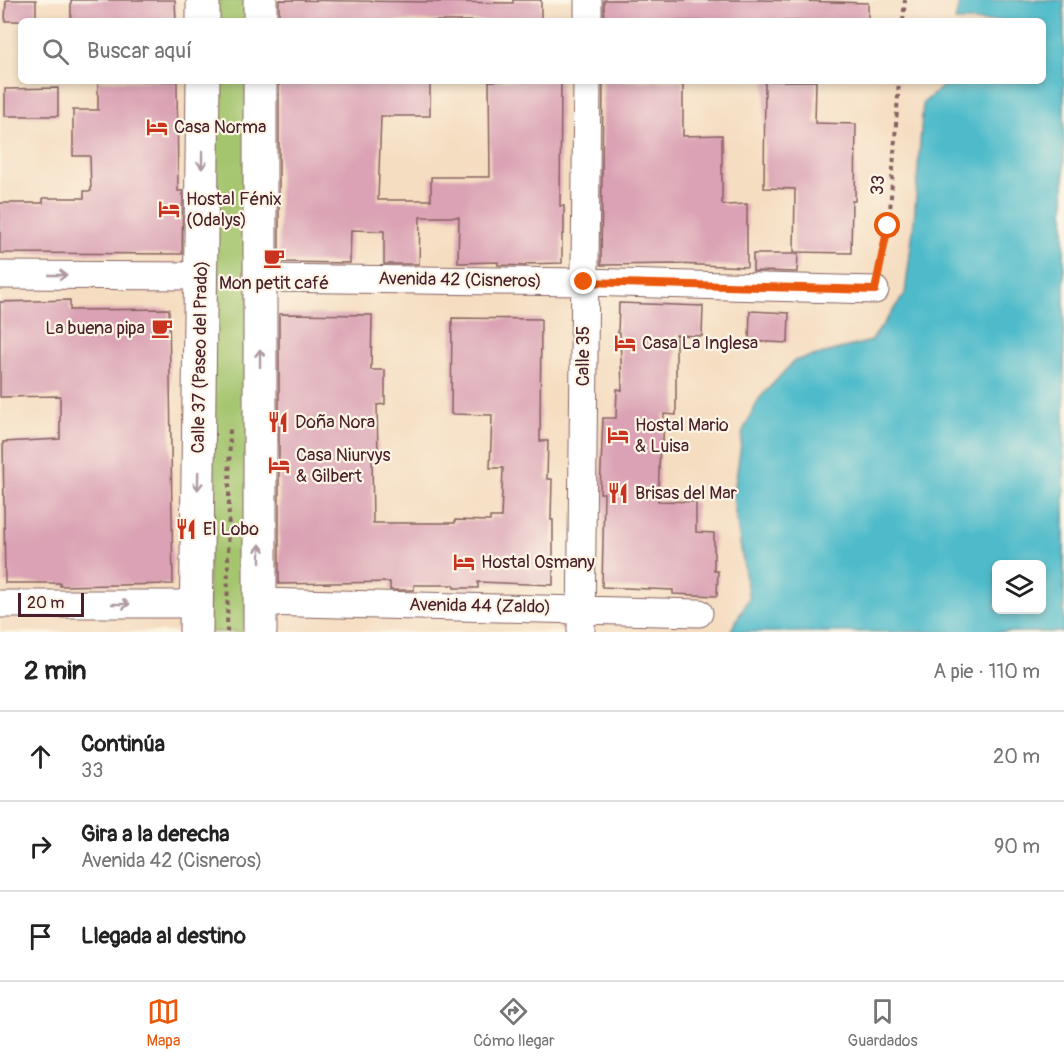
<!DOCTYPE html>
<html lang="es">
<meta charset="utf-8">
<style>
body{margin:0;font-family:Pangolin,sans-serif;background:#f2f2f2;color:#222}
.controls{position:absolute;right:18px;bottom:18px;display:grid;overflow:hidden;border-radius:9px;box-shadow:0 3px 9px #0003}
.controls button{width:54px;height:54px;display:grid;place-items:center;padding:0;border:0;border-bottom:2px solid #e0e0e0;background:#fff;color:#222;font:30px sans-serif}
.scale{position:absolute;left:18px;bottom:15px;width:66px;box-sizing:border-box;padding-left:6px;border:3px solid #4a1f2b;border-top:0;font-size:16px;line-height:21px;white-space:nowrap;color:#4a1f2b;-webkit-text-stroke:4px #fcf5e5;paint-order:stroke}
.stop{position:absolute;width:18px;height:18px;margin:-14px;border:4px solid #ea580c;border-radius:50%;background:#fff}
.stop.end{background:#ea580c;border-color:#fff;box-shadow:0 2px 6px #0008}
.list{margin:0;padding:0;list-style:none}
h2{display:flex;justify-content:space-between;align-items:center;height:78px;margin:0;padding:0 24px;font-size:26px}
h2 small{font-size:20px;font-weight:400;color:#767676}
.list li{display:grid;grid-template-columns:39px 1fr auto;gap:18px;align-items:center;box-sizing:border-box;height:90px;padding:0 24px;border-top:2px solid #e0e0e0}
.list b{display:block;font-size:22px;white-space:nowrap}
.list p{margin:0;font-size:20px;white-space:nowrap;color:#767676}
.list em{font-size:20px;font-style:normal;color:#767676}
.icon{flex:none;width:33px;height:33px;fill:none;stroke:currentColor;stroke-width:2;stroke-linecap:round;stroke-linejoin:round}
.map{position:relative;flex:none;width:1064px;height:632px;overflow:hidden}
.search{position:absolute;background:#fff;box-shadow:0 3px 9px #0003;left:18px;right:18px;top:18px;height:66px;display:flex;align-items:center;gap:15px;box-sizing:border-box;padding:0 21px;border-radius:9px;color:#767676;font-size:22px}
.sheet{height:348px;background:#fff}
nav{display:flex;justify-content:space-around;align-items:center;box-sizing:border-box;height:84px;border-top:2px solid #e0e0e0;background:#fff;font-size:16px;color:#767676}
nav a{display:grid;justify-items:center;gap:3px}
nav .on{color:#ea580c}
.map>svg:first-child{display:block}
</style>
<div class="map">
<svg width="1064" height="632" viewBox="0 0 1064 632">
<rect width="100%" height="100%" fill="#fcf5e5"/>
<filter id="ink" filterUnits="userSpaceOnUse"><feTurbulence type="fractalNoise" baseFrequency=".0167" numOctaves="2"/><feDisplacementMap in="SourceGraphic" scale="12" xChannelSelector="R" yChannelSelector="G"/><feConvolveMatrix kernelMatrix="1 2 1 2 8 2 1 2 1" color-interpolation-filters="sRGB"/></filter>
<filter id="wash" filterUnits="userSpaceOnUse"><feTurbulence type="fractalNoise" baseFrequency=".008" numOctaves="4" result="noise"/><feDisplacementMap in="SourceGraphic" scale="24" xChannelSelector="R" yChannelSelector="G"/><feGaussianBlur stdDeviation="1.35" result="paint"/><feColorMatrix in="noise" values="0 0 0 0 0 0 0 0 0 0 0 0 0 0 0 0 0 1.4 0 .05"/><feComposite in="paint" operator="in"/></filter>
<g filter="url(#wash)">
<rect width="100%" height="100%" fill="#f5ddc1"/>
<path fill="#a4c56e" stroke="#77724c" stroke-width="1.5" d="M213 0H250V21H213Z
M212 81H250L248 632H208Z"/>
<path fill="#4fbbca" stroke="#4c6d7a" stroke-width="1.5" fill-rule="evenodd" d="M960 0H1064V632H730L749 598 733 499 743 431 759 399 794 361 871 341 905 294 914 222 923 103 949 81H1043V21H955ZM996 564H1042V610H996Z"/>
<g id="blocks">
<path fill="#daa2b4" d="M6 0H36V21H5Z
M71 0H175L176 21H71Z
M279 0 513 3V0H541V21H279Z
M604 0H761L868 3V21H604Z
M98 81H177L178 191H183L182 254 0 253V203H43V198H84V191H91L90 156H73V110H98Z
M279 81H430V116H381L378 200H431V177H490L489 81H561L560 206H564V234H562V263L526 264V266L498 265V262L458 263 459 217H420L419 264H384V231L351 230 350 263 279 262Z
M603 81H683V136L722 135V203L725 205 747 204V267L676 264 601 265Z
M765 81H816L815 123 856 124 855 201H852L851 253 794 252 795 189 764 188Z
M58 88V116H5V89Z
M753 254H798L797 272 753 271Z
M70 300V310L169 309 173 584 60 586V583H5L3 442 60 439V396L0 397V302Z
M619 303 703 306 702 336 676 335V415L664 414 663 441H660L658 501 696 502V532L714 533V571H718L717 596 673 594V590L602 587 604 493H600L603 418H616L617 389 622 390 620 333H618Z
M750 311 789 313 788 343 749 341Z
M279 314 372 315 371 370H385V404L377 405 378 456 372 457 373 523H455V520L490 521V517H501L503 468H490L492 415 451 414 452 318 541 319 540 441H548L547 479H552L551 520H553V585L478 582V588H454V585H414V590H390V582L279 584Z"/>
</g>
</g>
<g filter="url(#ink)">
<use href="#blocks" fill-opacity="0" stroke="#866260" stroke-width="1.5"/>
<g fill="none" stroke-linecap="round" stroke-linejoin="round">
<defs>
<path id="street" d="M588 21V0
M0 275 201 276
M260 278 584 282 875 290
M260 602 699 613
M0 604H196
M581 632 587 81"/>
<path id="primary" d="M260 0V21
M203 21V0
M196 632 203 81
M260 632V81"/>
</defs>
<use href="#street" stroke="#866260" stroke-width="29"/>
<use href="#primary" stroke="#866260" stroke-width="35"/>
<path stroke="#866260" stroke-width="4" stroke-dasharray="4.5 4.5" stroke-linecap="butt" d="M903 21 905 0
M879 269 889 226 899 81
M227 632 230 427"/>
<use href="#street" stroke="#fff" stroke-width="27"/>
<use href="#primary" stroke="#fff" stroke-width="33"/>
</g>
<defs><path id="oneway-shaft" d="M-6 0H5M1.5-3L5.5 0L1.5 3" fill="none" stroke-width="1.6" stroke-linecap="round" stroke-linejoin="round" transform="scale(1.5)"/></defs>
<g stroke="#ae9aa0">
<use href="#oneway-shaft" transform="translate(202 160) rotate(91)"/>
<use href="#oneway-shaft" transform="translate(58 275)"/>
<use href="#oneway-shaft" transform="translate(260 358) rotate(-90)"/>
<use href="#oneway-shaft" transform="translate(198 481) rotate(91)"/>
<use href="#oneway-shaft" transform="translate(260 553) rotate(-90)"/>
<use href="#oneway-shaft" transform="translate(121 604)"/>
</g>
</g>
<g fill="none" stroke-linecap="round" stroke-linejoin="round" filter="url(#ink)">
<path stroke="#ea580c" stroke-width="8" d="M584 282 875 290 888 226"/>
</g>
<defs>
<symbol id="hotel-bare" viewBox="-9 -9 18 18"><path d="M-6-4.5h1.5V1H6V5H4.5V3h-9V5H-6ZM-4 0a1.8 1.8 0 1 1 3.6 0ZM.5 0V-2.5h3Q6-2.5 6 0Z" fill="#c8321e" stroke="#fcf5e5" stroke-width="2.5" paint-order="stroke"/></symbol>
<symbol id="cafe-bare" viewBox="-9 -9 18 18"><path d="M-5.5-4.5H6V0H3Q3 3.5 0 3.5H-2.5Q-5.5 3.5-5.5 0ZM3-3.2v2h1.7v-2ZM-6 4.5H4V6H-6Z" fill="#c8321e" stroke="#fcf5e5" stroke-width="2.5" paint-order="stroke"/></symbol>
<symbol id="restaurant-bare" viewBox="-9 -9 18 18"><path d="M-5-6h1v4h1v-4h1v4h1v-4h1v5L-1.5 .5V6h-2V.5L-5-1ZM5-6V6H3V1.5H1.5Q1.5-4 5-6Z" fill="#c8321e" stroke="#fcf5e5" stroke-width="2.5" paint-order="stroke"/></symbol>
</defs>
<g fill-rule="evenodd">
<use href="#hotel-bare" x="142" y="112" width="30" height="30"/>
<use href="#hotel-bare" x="154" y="194" width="30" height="30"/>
<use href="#cafe-bare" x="259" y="243" width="30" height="30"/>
<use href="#cafe-bare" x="147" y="313" width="30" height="30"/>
<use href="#hotel-bare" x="610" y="328" width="30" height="30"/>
<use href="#restaurant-bare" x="263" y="407" width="30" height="30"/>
<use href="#hotel-bare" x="603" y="420" width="30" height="30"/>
<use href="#hotel-bare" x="264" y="450" width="30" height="30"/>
<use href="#restaurant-bare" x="603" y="478" width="30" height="30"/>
<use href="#restaurant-bare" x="171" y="514" width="30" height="30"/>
<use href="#hotel-bare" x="449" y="547" width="30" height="30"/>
</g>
<g text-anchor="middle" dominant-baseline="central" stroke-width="4.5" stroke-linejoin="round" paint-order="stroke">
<g font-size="18" fill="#4a1f2b" stroke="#fcf5e5" text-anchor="start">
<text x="174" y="127">Casa Norma</text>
<text x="186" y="199">Hostal Fénix<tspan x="186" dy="21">(Odalys)</tspan></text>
<text x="274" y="283" text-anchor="middle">Mon petit café</text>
<text x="145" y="328" text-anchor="end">La buena pipa</text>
<text x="642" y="343">Casa La Inglesa</text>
<text x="295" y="422">Doña Nora</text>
<text x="635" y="425">Hostal Mario<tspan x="635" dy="21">&amp; Luisa</tspan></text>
<text x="296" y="455">Casa Niurvys<tspan x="296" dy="21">&amp; Gilbert</tspan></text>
<text x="635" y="493">Brisas del Mar</text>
<text x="203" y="529">El Lobo</text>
<text x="481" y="562">Hostal Osmany</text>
</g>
<g font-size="18" fill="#4a1f2b" stroke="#fcf5e5">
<text transform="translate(878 185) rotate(-86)">33</text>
<text transform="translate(460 280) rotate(1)">Avenida 42 (Cisneros)</text>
<text transform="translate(583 356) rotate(-90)">Calle 35</text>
<text transform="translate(200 357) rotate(-89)">Calle 37 (Paseo del Prado)</text>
<text transform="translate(480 606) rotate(1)">Avenida 44 (Zaldo)</text>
</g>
</g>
</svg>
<div class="controls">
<button><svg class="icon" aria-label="layers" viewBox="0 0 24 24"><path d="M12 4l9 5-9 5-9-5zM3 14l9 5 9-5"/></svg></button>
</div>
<div class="scale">20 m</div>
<div class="stop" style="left:888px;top:226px"></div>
<div class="stop end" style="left:584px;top:282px"></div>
<div class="search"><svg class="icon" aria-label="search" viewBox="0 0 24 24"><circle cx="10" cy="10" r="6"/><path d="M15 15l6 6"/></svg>Buscar aquí</div>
</div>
<section class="sheet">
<h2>2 min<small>A pie · 110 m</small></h2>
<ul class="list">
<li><svg class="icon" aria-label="ahead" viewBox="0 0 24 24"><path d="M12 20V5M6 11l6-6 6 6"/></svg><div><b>Continúa</b><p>33</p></div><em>20 m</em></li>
<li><svg class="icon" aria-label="right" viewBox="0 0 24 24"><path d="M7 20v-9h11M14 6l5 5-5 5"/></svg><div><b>Gira a la derecha</b><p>Avenida 42 (Cisneros)</p></div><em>90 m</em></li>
<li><svg class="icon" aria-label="arrive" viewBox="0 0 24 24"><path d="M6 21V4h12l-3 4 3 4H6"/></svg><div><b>Llegada al destino</b></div></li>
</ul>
</section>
<nav>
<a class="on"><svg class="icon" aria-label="map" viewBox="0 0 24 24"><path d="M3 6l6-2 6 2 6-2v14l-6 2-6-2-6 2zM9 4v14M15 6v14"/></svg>Mapa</a>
<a><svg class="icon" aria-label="directions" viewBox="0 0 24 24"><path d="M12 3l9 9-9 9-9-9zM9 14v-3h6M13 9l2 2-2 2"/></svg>Cómo llegar</a>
<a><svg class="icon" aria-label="saved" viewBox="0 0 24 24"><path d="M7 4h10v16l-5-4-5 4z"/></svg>Guardados</a>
</nav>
